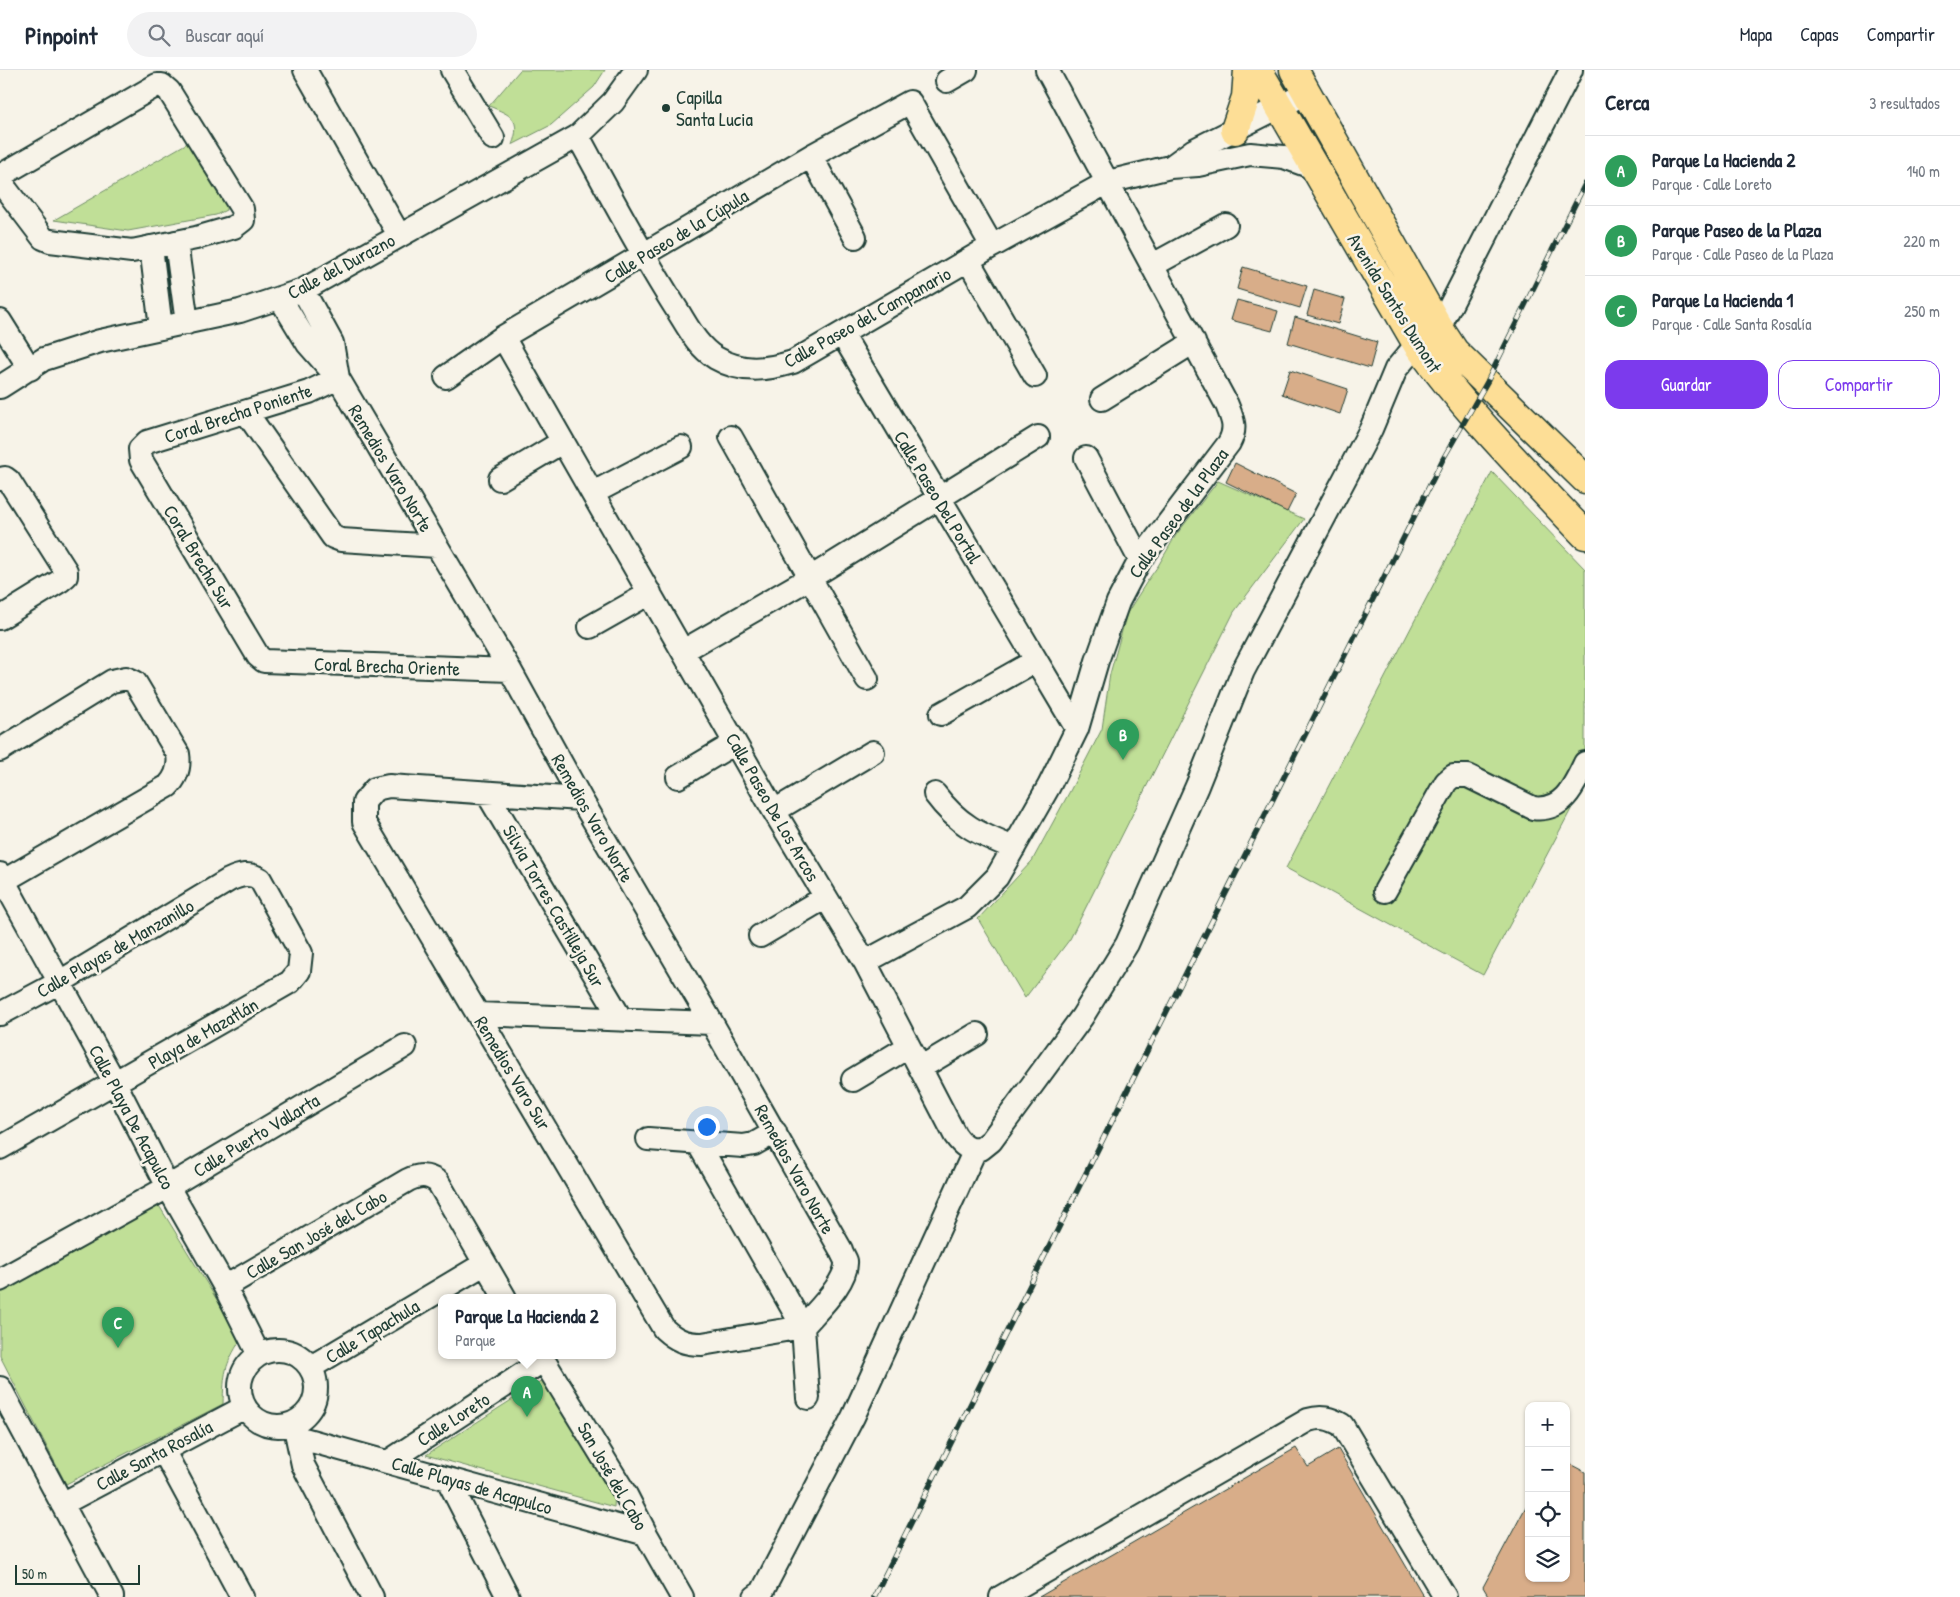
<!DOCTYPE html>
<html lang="es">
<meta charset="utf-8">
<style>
body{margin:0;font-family:"Patrick Hand",sans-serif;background:#f2f2f3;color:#1f2937}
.controls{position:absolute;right:15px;bottom:15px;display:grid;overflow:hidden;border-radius:10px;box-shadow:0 1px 4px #0004}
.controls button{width:45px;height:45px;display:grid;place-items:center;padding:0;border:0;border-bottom:1px solid #e0e1e3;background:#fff;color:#1f2937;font:25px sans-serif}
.scale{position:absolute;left:15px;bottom:12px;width:125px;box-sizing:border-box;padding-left:5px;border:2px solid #1f3d34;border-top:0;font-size:14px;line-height:18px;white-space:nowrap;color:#1f3d34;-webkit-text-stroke:4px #f7f3e8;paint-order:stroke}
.you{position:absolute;left:706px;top:1056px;width:18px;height:18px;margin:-12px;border:4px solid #fff;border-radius:50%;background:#1a73e8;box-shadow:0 0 0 8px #1a73e833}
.badge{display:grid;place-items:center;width:32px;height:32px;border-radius:50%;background:#7c3aed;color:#fff;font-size:16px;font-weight:700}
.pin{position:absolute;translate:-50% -41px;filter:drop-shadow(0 1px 2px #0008)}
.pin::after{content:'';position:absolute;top:26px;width:18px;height:15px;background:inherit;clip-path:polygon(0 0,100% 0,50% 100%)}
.popup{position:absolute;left:438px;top:1224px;width:178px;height:65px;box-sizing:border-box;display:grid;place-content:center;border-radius:10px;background:#fff;filter:drop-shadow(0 1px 4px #0005);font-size:16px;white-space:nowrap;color:#747a83}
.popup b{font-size:19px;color:#1f2937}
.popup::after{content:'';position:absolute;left:50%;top:100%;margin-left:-10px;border:10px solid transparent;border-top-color:#fff}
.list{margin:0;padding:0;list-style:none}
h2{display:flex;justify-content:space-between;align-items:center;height:65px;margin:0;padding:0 20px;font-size:21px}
h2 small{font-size:16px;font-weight:400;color:#747a83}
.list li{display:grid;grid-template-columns:32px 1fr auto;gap:15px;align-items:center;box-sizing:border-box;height:70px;padding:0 20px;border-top:1px solid #e0e1e3}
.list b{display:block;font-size:19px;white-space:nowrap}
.list p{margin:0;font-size:16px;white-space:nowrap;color:#747a83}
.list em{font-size:16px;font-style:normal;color:#747a83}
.actions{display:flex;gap:10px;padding:15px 20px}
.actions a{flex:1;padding:11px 0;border:1px solid #7c3aed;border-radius:15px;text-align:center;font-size:18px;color:#7c3aed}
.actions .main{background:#7c3aed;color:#fff}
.icon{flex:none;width:28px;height:28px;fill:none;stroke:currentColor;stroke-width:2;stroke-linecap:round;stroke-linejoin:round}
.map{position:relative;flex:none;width:1585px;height:1527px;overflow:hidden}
header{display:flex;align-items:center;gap:30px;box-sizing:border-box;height:70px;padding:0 25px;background:#fff;border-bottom:1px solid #e0e1e3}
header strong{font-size:24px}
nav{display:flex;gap:28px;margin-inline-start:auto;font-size:18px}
.search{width:350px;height:45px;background:#f2f2f3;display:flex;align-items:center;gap:12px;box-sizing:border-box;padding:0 18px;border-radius:28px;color:#747a83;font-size:19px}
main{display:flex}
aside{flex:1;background:#fff}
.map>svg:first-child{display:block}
</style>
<header>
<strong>Pinpoint</strong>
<div class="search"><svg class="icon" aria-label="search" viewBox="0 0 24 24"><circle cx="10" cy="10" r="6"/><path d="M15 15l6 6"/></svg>Buscar aquí</div>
<nav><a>Mapa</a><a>Capas</a><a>Compartir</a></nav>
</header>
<main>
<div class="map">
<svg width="1585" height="1527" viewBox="0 0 1585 1527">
<rect width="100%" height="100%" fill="#f7f3e8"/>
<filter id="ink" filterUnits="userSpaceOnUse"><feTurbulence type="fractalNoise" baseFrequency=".02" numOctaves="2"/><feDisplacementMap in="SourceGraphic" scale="10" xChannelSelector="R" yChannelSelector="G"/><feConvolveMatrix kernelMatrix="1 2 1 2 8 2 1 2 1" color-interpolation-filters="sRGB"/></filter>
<g filter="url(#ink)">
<path fill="#c0df97" stroke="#708e66" d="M520 0H605L594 17 551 55 512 75C522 49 511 45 489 36Z
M191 71 226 132V140L216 145 128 161 54 150Z
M1492 402 1585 499V713L1483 905 1286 798Z
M1218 411 1304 449 1234 542 1070 869 1025 928 978 849 1032 791 1070 721 1102 659 1110 604 1127 543 1148 510 1158 496 1176 465Z
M158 1134 241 1269C224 1296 224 1303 223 1334L66 1414 0 1286V1220Z
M544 1309 615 1422 614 1437 426 1385Z"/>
<path fill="#d8ad89" stroke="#1f3d34" d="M1243 197 1307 216 1300 238 1237 219Z
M1314 220 1345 229 1338 254 1307 245Z
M1237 230 1278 241 1272 261 1231 250Z
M1295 247 1377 272 1370 298 1288 273Z
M1290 300 1348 319 1340 344 1282 324Z
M1235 393 1296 424 1287 442 1226 412Z
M1296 1378 1308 1397 1338 1379 1424 1527H1039Z
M1566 1392 1585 1402V1527H1489L1483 1517 1529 1431V1508H1566Z"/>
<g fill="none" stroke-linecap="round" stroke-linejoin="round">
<defs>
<path id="minor" d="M305 0 399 165
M452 0 493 68
M947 11 966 0
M157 15H162L169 21 242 139 243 150 234 157 196 168 132 181 50 171 43 168 5 118 3 108 5 103Z
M578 66C609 123 639 180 674 235 686 253 696 276 716 288 742 303 766 300 793 292L992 176 1108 112 1170 97 1198 95 1250 84 1284 87 1314 98
M811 86 855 167
M1172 96 1194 80 1307 23
M176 172 187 253
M151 177 161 258
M968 190 1035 306
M1153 195 1226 155
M303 220 332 273 338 308
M280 228 308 274 338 308 437 476 510 600 581 729 712 953 841 1180C842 1184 845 1188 846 1191 848 1212 816 1241 803 1257L702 1274C685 1274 676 1270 664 1259L364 752V732L375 719 389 716 581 729
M0 251 30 299
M842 264 1077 659
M503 267 774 741 865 892 955 1065C962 1075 968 1081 981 1079L991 1071 1082 947 1127 874 1197 716 1243 601 1371 359 1396 299 1417 274 1439 258 1571 0
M446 307 503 267 811 86 910 32 992 176
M338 308 309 322 147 372 140 379 141 390 258 586 264 591 510 600
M0 317 44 289 100 271 240 241 303 220 578 66 613 32 636 0
M1102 329 1194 272
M246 342 333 467 341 470 437 476
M731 367 867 609
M1086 388 1140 490
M0 409 5 408 9 411 66 501V506L60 511 0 548
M500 409 562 372
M593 423 681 377
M590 557 650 523
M683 581 810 508 1038 367
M941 644 1035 591
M0 680 112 611 126 608 135 612 178 684C180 697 177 707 168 716L0 813
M678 707 735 673
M487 723 621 949
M935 724C958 755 979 764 1014 778
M774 741 873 682
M0 804 115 1013 168 1117 225 1217 259 1285
M1385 821 1446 712 1453 706H1468L1533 738C1563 742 1574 716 1585 693
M760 866 826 827
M865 892 967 837 997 807 1049 716 1077 659 1097 591 1118 532 1140 490 1229 373C1237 358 1233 350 1227 335L1047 0
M0 944 60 912 229 810C240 805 249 802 260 809L301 883 299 901 290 912 0 1078
M478 944 712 953
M920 998 977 964
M853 1010 908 977
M648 1069 743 1076 754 1074 775 1062
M698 1073 803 1257 808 1328
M0 1210 168 1117 405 976
M225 1217 408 1110C419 1105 427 1104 438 1112L505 1228
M240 1318a38 38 0 1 1 76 0a38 38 0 1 1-76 0Z
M541 1286 626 1425 646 1464 682 1527
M311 1297 484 1194
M0 1318 112 1527
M294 1353 303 1395 372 1527
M297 1367 646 1464
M163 1380 242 1527
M388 1392 544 1290
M448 1410 508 1527
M62 1434 245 1337
M755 1527 762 1522 853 1347 975 1080
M1001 1527 1308 1350C1321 1346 1330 1348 1342 1355L1445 1527"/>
<path id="major" d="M1258 0 1417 274C1467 343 1527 403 1585 465
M1294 0 1439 258 1454 281 1585 409
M1235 60 1246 27 1248 0"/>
</defs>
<use href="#minor" stroke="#1f3d34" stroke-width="26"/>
<use href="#major" stroke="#1f3d34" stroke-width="31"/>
<use href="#minor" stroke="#f7f3e8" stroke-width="22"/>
<use href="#major" stroke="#fdde96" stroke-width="28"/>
<defs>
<path id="rail" d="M874 1527 1443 389 1487 312 1585 114"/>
</defs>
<use href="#rail" stroke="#1f3d34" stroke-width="5.5"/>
<use href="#rail" stroke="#f7f3e8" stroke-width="4" stroke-dasharray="11" stroke-linecap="butt"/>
</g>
</g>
<circle fill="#1f3d34" stroke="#f7f3e8" stroke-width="2" cx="666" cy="38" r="5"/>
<g text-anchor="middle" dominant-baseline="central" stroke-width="5" stroke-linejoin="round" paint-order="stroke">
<g font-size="19" fill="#1f3d34" stroke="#f7f3e8" text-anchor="start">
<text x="676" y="27">Capilla<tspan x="676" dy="22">Santa Lucia</tspan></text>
</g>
<g font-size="19" fill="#1f3d34" stroke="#f7f3e8">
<text transform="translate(676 166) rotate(-31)">Calle Paseo de la Cúpula</text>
<text transform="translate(341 196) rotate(-28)">Calle del Durazno</text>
<text transform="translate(1395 233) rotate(58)">Avenida Santos Dumont</text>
<text transform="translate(867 247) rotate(-29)">Calle Paseo del Campanario</text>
<text transform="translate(238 343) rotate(-18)">Coral Brecha Poniente</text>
<text transform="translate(391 398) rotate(59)">Remedios Varo Norte</text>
<text transform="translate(938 427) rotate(59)">Calle Paseo Del Portal</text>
<text transform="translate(1178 443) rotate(-54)">Calle Paseo de la Plaza</text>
<text transform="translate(199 487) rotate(59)">Coral Brecha Sur</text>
<text transform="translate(387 596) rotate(2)">Coral Brecha Oriente</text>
<text transform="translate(773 737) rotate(60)">Calle Paseo De Los Arcos</text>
<text transform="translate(593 748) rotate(60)">Remedios Varo Norte</text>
<text transform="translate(554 836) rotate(60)">Silvia Torres Castilleja Sur</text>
<text transform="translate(115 878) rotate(-30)">Calle Playas de Manzanillo</text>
<text transform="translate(203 963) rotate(-30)">Playa de Mazatlán</text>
<text transform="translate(513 1003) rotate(59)">Remedios Varo Sur</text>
<text transform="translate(132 1047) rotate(62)">Calle Playa De Acapulco</text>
<text transform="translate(256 1065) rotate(-31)">Calle Puerto Vallarta</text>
<text transform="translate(795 1099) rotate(61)">Remedios Varo Norte</text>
<text transform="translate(316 1164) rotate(-30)">Calle San José del Cabo</text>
<text transform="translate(372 1261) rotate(-31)">Calle Tapachula</text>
<text transform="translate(453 1349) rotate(-33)">Calle Loreto</text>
<text transform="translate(154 1385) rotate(-28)">Calle Santa Rosalía</text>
<text transform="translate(613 1406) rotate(60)">San José del Cabo</text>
<text transform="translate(472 1415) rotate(16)">Calle Playas de Acapulco</text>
</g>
</g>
</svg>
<div class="controls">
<button>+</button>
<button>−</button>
<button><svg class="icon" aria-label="locate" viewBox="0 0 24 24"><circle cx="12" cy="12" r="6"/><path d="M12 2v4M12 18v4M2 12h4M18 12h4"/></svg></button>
<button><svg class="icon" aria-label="layers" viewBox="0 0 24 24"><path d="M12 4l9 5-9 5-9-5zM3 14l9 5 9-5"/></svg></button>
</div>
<div class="scale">50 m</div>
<div class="you"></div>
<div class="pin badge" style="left:527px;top:1347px;background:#2e9e5b">A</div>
<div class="popup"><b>Parque La Hacienda 2</b>Parque</div>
<div class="pin badge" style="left:1123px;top:690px;background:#2e9e5b">B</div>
<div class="pin badge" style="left:118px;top:1278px;background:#2e9e5b">C</div>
</div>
<aside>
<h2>Cerca<small>3 resultados</small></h2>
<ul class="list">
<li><span class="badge" style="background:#2e9e5b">A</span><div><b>Parque La Hacienda 2</b><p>Parque · Calle Loreto</p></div><em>140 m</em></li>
<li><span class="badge" style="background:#2e9e5b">B</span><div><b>Parque Paseo de la Plaza</b><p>Parque · Calle Paseo de la Plaza</p></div><em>220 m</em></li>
<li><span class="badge" style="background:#2e9e5b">C</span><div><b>Parque La Hacienda 1</b><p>Parque · Calle Santa Rosalía</p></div><em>250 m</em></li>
</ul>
<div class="actions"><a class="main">Guardar</a><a>Compartir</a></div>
</aside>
</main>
